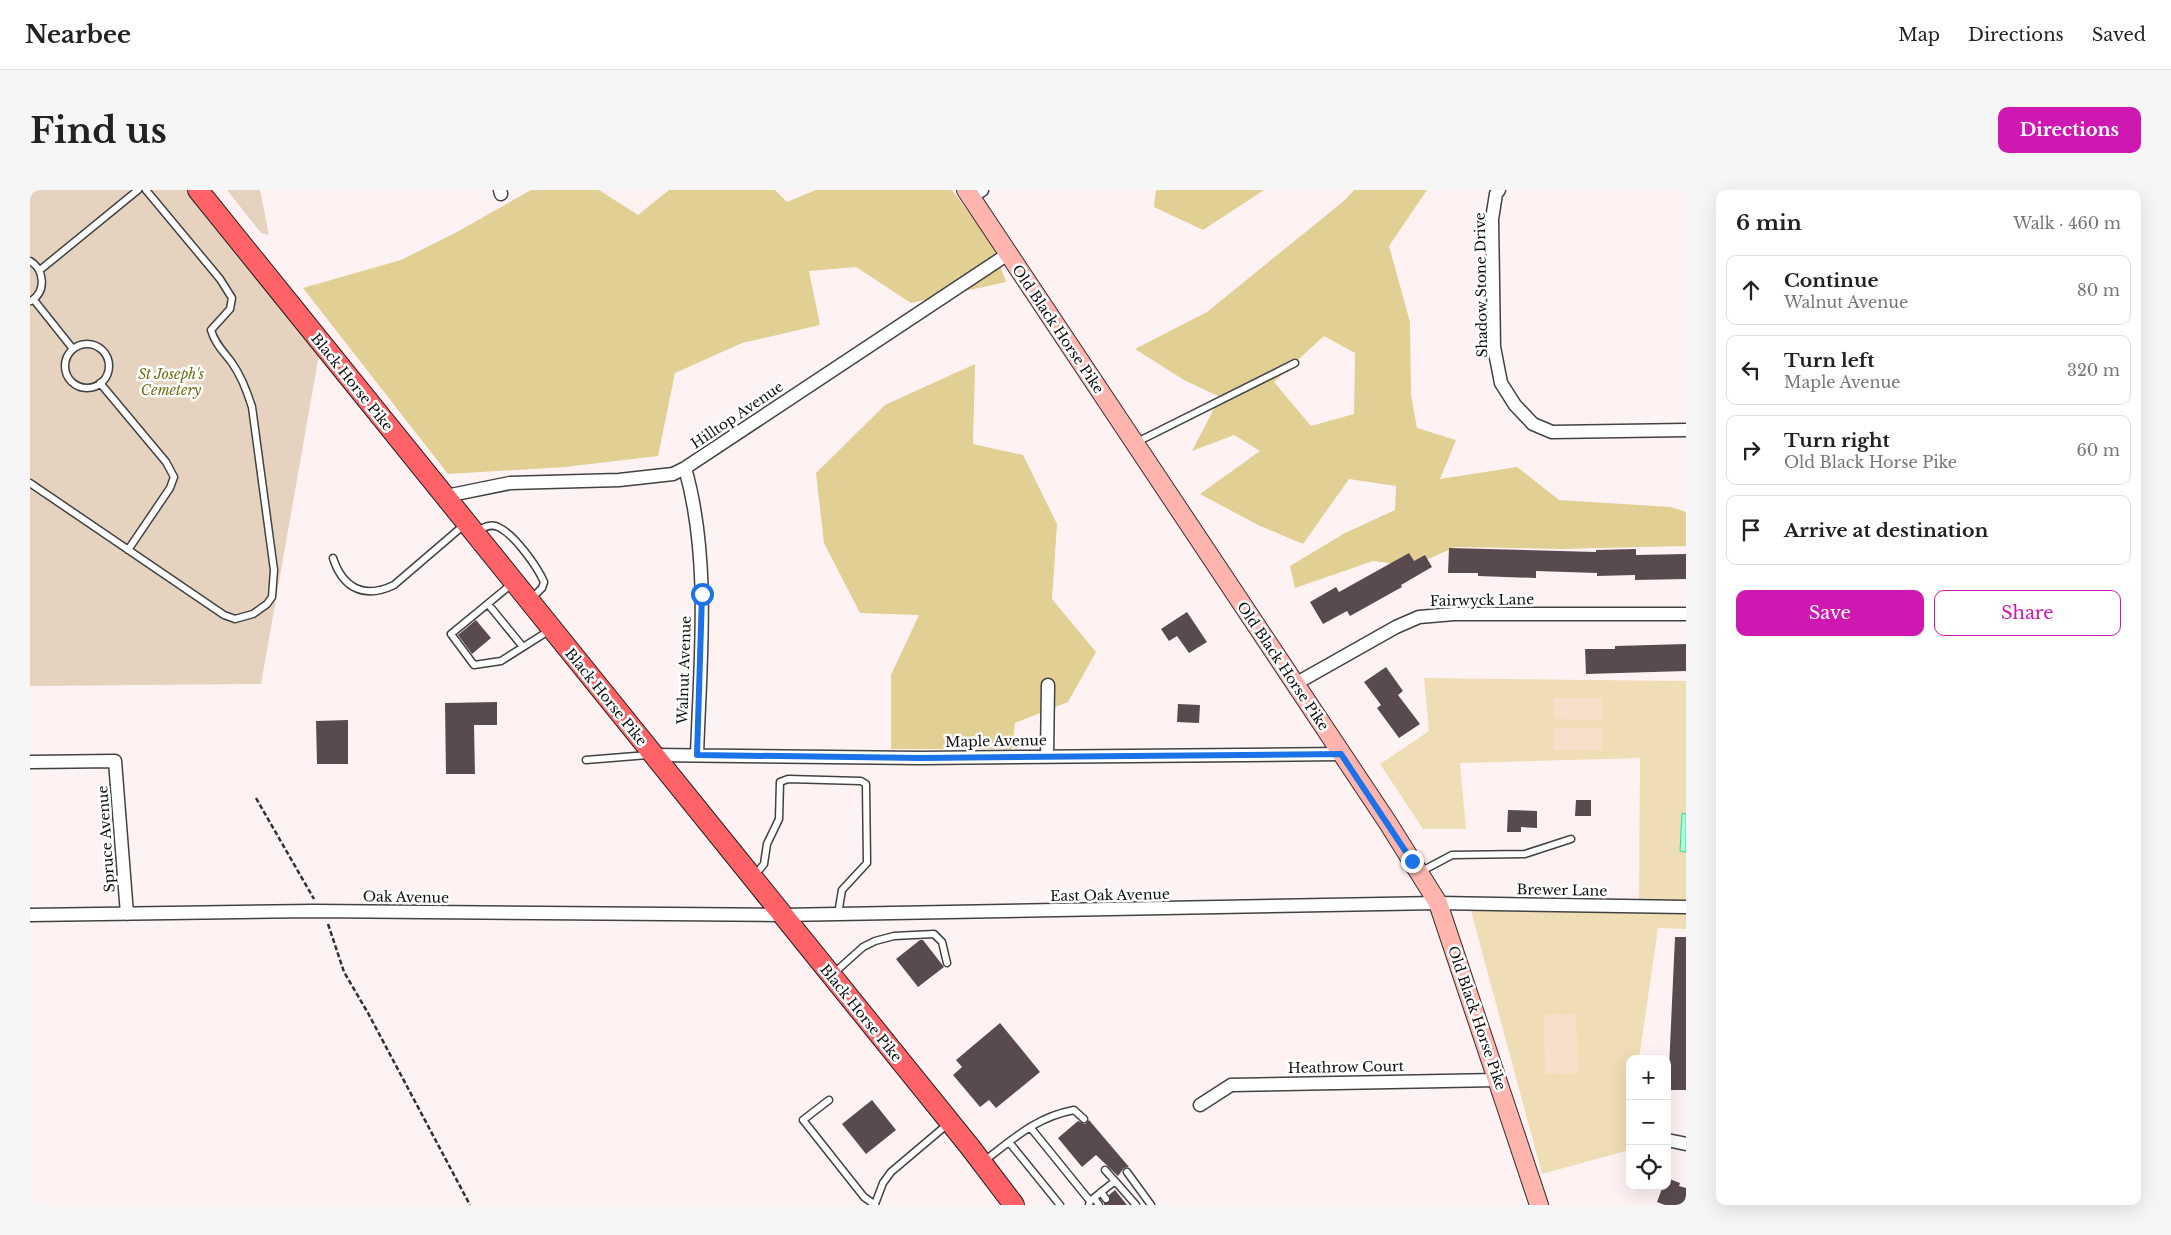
<!DOCTYPE html>
<meta charset="utf-8">
<style>
body{margin:0;font-family:"Libre Baskerville",serif;background:#f6f6f6;color:#222}
.controls{position:absolute;right:15px;bottom:15px;display:grid;overflow:hidden;border-radius:10px;box-shadow:0 5px 20px #0002}
.controls button{width:45px;height:45px;display:grid;place-items:center;padding:0;border:0;border-bottom:1px solid #e0e0e0;background:#fff;color:#222;font:25px sans-serif}
.stop{position:absolute;width:15px;height:15px;margin:-11px;border:4px solid #1a73e8;border-radius:50%;background:#fff}
.stop.end{background:#1a73e8;border-color:#fff;box-shadow:0 1px 5px #0008}
.list{margin:0;padding:0;list-style:none}
h2{display:flex;justify-content:space-between;align-items:center;height:65px;margin:0;padding:0 20px;font-size:21px}
h2 small{font-size:16px;font-weight:400;color:#767676}
.list li{display:grid;grid-template-columns:32px 1fr auto;gap:15px;align-items:center;box-sizing:border-box;height:70px;margin:0 10px 10px;padding:0 10px;border:1px solid #e0e0e0;border-radius:10px}
.list b{display:block;font-size:19px;white-space:nowrap}
.list p{margin:0;font-size:16px;white-space:nowrap;color:#767676}
.list em{font-size:16px;font-style:normal;color:#767676}
.actions{display:flex;gap:10px;padding:15px 20px}
.actions a{flex:1;padding:11px 0;border:1px solid #cf17b1;border-radius:10px;text-align:center;font-size:18px;color:#cf17b1}
.actions .main{background:#cf17b1;color:#fff}
.icon{flex:none;width:28px;height:28px;fill:none;stroke:currentColor;stroke-width:2;stroke-linecap:round;stroke-linejoin:round}
.map{position:relative;flex:none;width:1656px;height:1015px;overflow:hidden;border-radius:10px}
header{display:flex;align-items:center;gap:30px;box-sizing:border-box;height:70px;padding:0 25px;background:#fff;border-bottom:1px solid #e0e0e0}
header strong{font-size:24px}
nav{display:flex;gap:28px;margin-inline-start:auto;font-size:18px}
.intro{display:flex;align-items:center;justify-content:space-between;box-sizing:border-box;height:120px;padding:0 30px}
h1{margin:0;font-size:35px}
.button{padding:12px 22px;border-radius:10px;background:#cf17b1;color:#fff;font-size:18px;font-weight:700}
main{display:flex;gap:30px;padding:0 30px}
aside{flex:1;background:#fff;border-radius:10px;box-shadow:0 5px 20px #0002}
.map>svg:first-child{display:block}
</style>
<header>
<strong>Nearbee</strong>
<nav><a>Map</a><a>Directions</a><a>Saved</a></nav>
</header>
<div class="intro"><h1>Find us</h1><a class="button">Directions</a></div>
<main>
<div class="map">
<svg width="1656" height="1015" viewBox="0 0 1656 1015">
<rect width="100%" height="100%" fill="#fff2f2"/>
<path fill="#efddb6" d="M1394 488 1656 491V739L1628 738 1609 869H1600L1599 960 1512 984 1441 721 1609 715 1610 568 1430 573 1436 639H1393L1350 574 1399 541Z"/>
<path fill="#e1cf94" fill-rule="evenodd" d="M501 0H569L608 25 639 0H745L757 12 786 0H922L962 54 976 92 881 113 826 77 779 81 790 135 712 153 645 183 628 266 535 277 418 284 273 98 371 70 427 42Z
M1126 0H1234L1173 40 1124 17Z
M1324 0H1397L1359 56 1380 132 1381 205 1387 238 1426 250 1410 289 1487 277 1529 310 1641 317 1656 322V356L1529 359 1425 357 1383 376 1343 371 1265 398 1260 376 1315 343 1365 320 1366 296 1319 289 1273 354 1228 335 1170 304 1230 261 1204 245 1162 261 1190 207 1154 190 1105 159 1177 122 1315 10ZM1294 146 1325 163 1324 224 1281 236 1244 192Z
M945 174 943 254 993 265 1027 334 1022 409 1066 462 1038 512 985 533 982 559H861V485L889 425 830 423 794 353 786 283 855 215Z"/>
<path fill="#e5d3bf" d="M0 0H168L291 153 231 494 0 496Z
M197 0H230L239 45 231 43Z"/>
<path fill="#f5e1c9" d="M1524 508H1572V530L1524 529Z
M1524 538H1572V560H1524Z
M1546 824 1548 883 1515 884 1514 825Z"/>
<path fill="#b0fddd" stroke="#2fdc99" d="M1652 623 1656 624V662L1650 661Z"/>
<path fill="#594a50" d="M1419 358 1566 362V360L1606 359V365L1656 364V389L1605 390V385L1567 386V383L1506 381V388L1448 386V383H1418Z
M1379 363 1384 371 1395 365 1402 377 1371 395 1372 397 1320 426 1317 421 1293 434 1280 412 1306 397 1309 402Z
M1157 422 1177 452 1159 463 1147 446 1139 451 1131 439Z
M446 430 461 448 442 464 428 445Z
M1656 454V481L1556 484 1555 459H1585V456Z
M1356 477 1373 501 1368 505 1390 534 1369 548 1347 518 1351 515 1334 492Z
M467 512V535H444L445 584H416L415 513Z
M1148 514 1170 515 1169 533 1147 532Z
M318 530V574H287L286 531Z
M1546 610H1561V626H1545Z
M1478 620 1507 621V638L1491 637V642H1477Z
M1645 747H1656V900H1638Z
M890 750H893L914 777 888 797 866 769Z
M970 833 1010 882 966 918 959 910 950 917 923 885 932 877 926 870Z
M842 910 866 940 836 964 812 934Z
M1059 930 1099 977 1094 978 1088 986 1066 965 1052 977 1028 948 1048 931 1055 934Z
M1637 988 1650 993 1649 996 1656 998V1015H1635L1627 1012 1633 996H1637Z
M1085 1000 1097 1015H1074V1013L1080 1011 1079 1005Z"/>
<g fill="none" stroke-linecap="round" stroke-linejoin="round">
<defs>
<path id="lane" d="M0 71C14 79 17 101 1 111
M10 80 108 0
M4 110 43 159
M35 176a22 22 0 1 1 44 0a22 22 0 1 1-44 0Z
M70 193 136 272 144 287 140 298 98 360
M1105 253 1265 173
M0 293 194 425 205 429 223 424 237 414 242 407 244 380 222 217C217 201 212 187 202 173 194 162 185 154 181 140L200 119 202 108 190 89 116 0
M446 341C453 338 461 333 468 337 484 344 507 376 514 392L512 398 502 408
M303 368C313 399 335 409 364 395L434 335
M483 393 421 444 444 475 471 471 520 440
M458 414 493 457
M556 570 618 565
M1390 682 1422 665 1495 664 1541 649
M725 685 734 674 737 654 749 629 750 592 758 589 831 591 836 594 837 673 812 700 808 724
M804 783 833 757 845 751 864 746 904 744 912 752 917 773
M799 910 773 930 834 1007 845 1015
M1000 937 1060 1011
M979 952 1030 1015
M953 972C983 949 1006 927 1044 920L1054 929
M1075 980 1085 991
M1097 982 1121 1015
M1071 1002 1076 1009
M1064 1008 1069 1015
M845 1014 853 993 861 982 919 933
M1059 1015 1060 1011 1085 991 1106 1015"/>
<path id="street" d="M470 0 471 4
M1469 0 1466 4 1462 29 1464 157 1471 193 1485 215 1503 234 1522 242 1656 240
M940 7 952 0
M655 278C681 369 670 472 667 565
M416 306 480 293 589 290 643 284 655 278 978 64
M1265 494 1366 437 1389 427 1424 424H1656
M622 565 890 568 1311 564
M1017 565 1018 495
M0 572 85 571 97 724
M0 725 284 721 752 725 1408 713 1656 717
M1170 915 1201 895 1467 890
M1637 950 1656 954"/>
<path id="secondary" d="M936 0 1358 633 1408 713 1509 1015"/>
<path id="primary" d="M168 0 940 957 984 1015"/>
</defs>
<use href="#lane" stroke="#424242" stroke-width="9"/>
<use href="#street" stroke="#424242" stroke-width="15"/>
<use href="#secondary" stroke="#313131" stroke-width="20"/>
<use href="#primary" stroke="#202020" stroke-width="22"/>
<path stroke="#313131" stroke-width="2.5" stroke-dasharray="5 2.5" stroke-linecap="butt" d="M226 608 284 709
M298 734 314 782 338 823 440 1015"/>
<use href="#lane" stroke="#fff" stroke-width="6"/>
<use href="#street" stroke="#fff" stroke-width="12"/>
<use href="#secondary" stroke="#ffb5ad" stroke-width="18"/>
<use href="#primary" stroke="#ff6267" stroke-width="20"/>
</g>
<g fill="none" stroke-linecap="round" stroke-linejoin="round">
<path stroke="#1a73e8" stroke-width="6" d="M672 404 667 565 890 568 1311 564 1382 671"/>
</g>
<g text-anchor="middle" dominant-baseline="central" stroke-width="5" stroke-linejoin="round" paint-order="stroke">
<g font-size="14" fill="#0f0f0f" stroke="#fff">
<text transform="translate(1451 95) rotate(-91)">Shadow Stone Drive</text>
<text transform="translate(1028 139) rotate(56)">Old Black Horse Pike</text>
<text transform="translate(322 192) rotate(51)">Black Horse Pike</text>
<text transform="translate(707 225) rotate(-34)">Hilltop Avenue</text>
<text transform="translate(1452 410) rotate(-1)">Fairwyck Lane</text>
<text transform="translate(1253 476) rotate(56)">Old Black Horse Pike</text>
<text transform="translate(654 480) rotate(-88)">Walnut Avenue</text>
<text transform="translate(576 507) rotate(51)">Black Horse Pike</text>
<text transform="translate(966 551) rotate(-1)">Maple Avenue</text>
<text transform="translate(76 649) rotate(-94)">Spruce Avenue</text>
<text transform="translate(1532 700) rotate(1)">Brewer Lane</text>
<text transform="translate(1080 705) rotate(-1)">East Oak Avenue</text>
<text transform="translate(376 707) rotate(1)">Oak Avenue</text>
<text transform="translate(831 823) rotate(51)">Black Horse Pike</text>
<text transform="translate(1447 828) rotate(71)">Old Black Horse Pike</text>
<text transform="translate(1316 877) rotate(-1)">Heathrow Court</text>
</g>
<g font-size="14" font-style="italic" fill="#6f6f18" stroke="#fff">
<text x="141" y="184">St Joseph's<tspan x="141" dy="16">Cemetery</tspan></text>
</g>
</g>
</svg>
<div class="controls">
<button>+</button>
<button>−</button>
<button><svg class="icon" aria-label="locate" viewBox="0 0 24 24"><circle cx="12" cy="12" r="6"/><path d="M12 2v4M12 18v4M2 12h4M18 12h4"/></svg></button>
</div>
<div class="stop" style="left:672px;top:404px"></div>
<div class="stop end" style="left:1382px;top:671px"></div>
</div>
<aside>
<h2>6 min<small>Walk · 460 m</small></h2>
<ul class="list">
<li><svg class="icon" aria-label="ahead" viewBox="0 0 24 24"><path d="M12 20V5M6 11l6-6 6 6"/></svg><div><b>Continue</b><p>Walnut Avenue</p></div><em>80 m</em></li>
<li><svg class="icon" aria-label="left" viewBox="0 0 24 24"><path d="M17 20v-9H6M10 6l-5 5 5 5"/></svg><div><b>Turn left</b><p>Maple Avenue</p></div><em>320 m</em></li>
<li><svg class="icon" aria-label="right" viewBox="0 0 24 24"><path d="M7 20v-9h11M14 6l5 5-5 5"/></svg><div><b>Turn right</b><p>Old Black Horse Pike</p></div><em>60 m</em></li>
<li><svg class="icon" aria-label="arrive" viewBox="0 0 24 24"><path d="M6 21V4h12l-3 4 3 4H6"/></svg><div><b>Arrive at destination</b></div></li>
</ul>
<div class="actions"><a class="main">Save</a><a>Share</a></div>
</aside>
</main>
